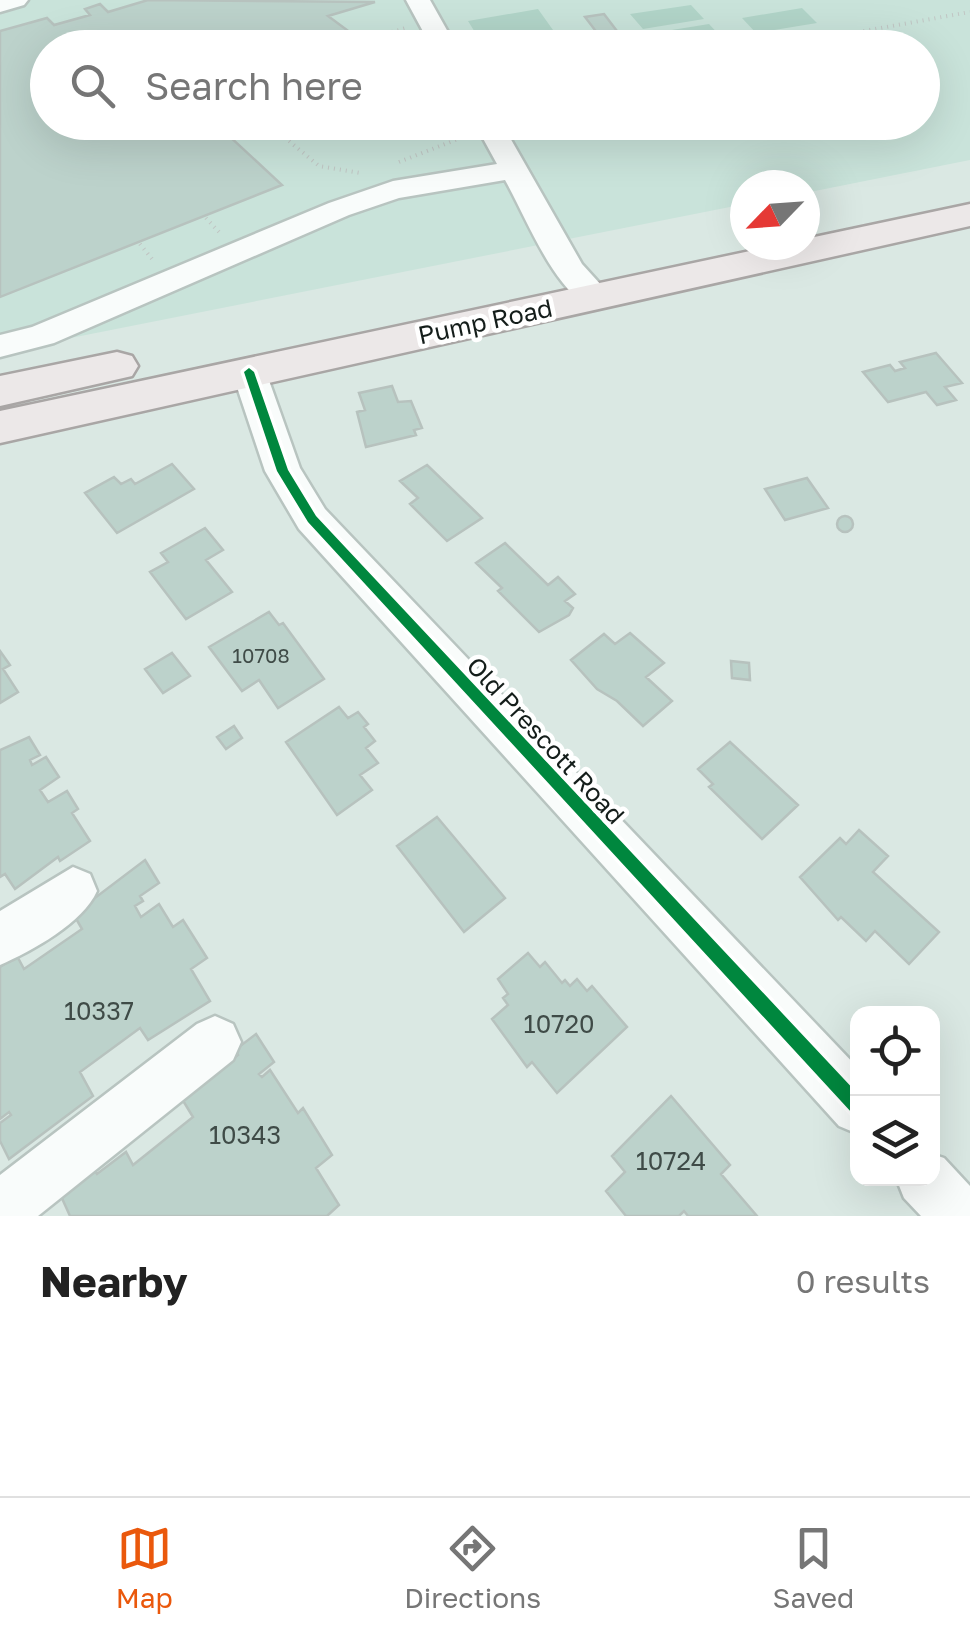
<!DOCTYPE html>
<style>
body{margin:0;font-family:"Golos Text",sans-serif;background:#f2f2f2;color:#222}
.controls{position:absolute;right:30px;bottom:30px;display:grid;overflow:hidden;border-radius:20px;box-shadow:0 10px 40px #0002}
.controls button{width:90px;height:90px;display:grid;place-items:center;padding:0;border:0;border-bottom:2px solid #e0e0e0;background:#fff;color:#222;font:50px sans-serif}
.compass{position:absolute;left:730px;top:170px;width:90px;height:90px;border-radius:50%;background:#fff;box-shadow:0 10px 40px #0002;rotate:245deg}
.list{margin:0;padding:0;list-style:none}
h2{display:flex;justify-content:space-between;align-items:center;height:130px;margin:0;padding:0 40px;font-size:42px}
h2 small{font-size:32px;font-weight:400;color:#767676}
.icon{flex:none;width:55px;height:55px;fill:none;stroke:currentColor;stroke-width:2;stroke-linecap:round;stroke-linejoin:round}
.map{position:relative;flex:none;width:970px;height:1216px;overflow:hidden}
.search{position:absolute;background:#fff;box-shadow:0 10px 40px #0002;left:30px;right:30px;top:30px;height:110px;display:flex;align-items:center;gap:25px;box-sizing:border-box;padding:0 35px;border-radius:55px;color:#767676;font-size:38px}
.sheet{height:280px;background:#fff}
nav{display:flex;justify-content:space-around;align-items:center;box-sizing:border-box;height:140px;border-top:2px solid #e0e0e0;background:#fff;font-size:28px;color:#767676}
nav a{display:grid;justify-items:center;gap:5px}
nav .on{color:#ea580c}
.map>svg:first-child{display:block}
</style>
<div class="map">
<svg width="970" height="1216" viewBox="0 0 970 1216">
<rect width="100%" height="100%" fill="#dae8e3"/>
<path fill="#c9e3da" fill-rule="evenodd" d="M0 0H970V160L805 193V185H745V204L0 352ZM48 48H922V122H48Z"/>
<path fill="#b1d4c8" d="M691 5 704 19 643 29 630 14Z
M802 8 817 23 756 33 742 18Z
M538 9 553 30 481 42 468 21Z
M709 24 723 39 658 47 647 34Z"/>
<path fill="#bcd2cb" stroke="#b7c2be" stroke-width="2.5" d="M148 0 375 2 328 16 347 30 297 48H250L245 43 232 48H48V122H214L282 185 0 297V31L47 18 54 25 90 15 85 9 100 4 108 12Z
M604 14 617 31 598 34 585 17Z
M936 353 962 383 945 387 956 400 937 405 926 392 888 402 863 372 890 365 895 371 905 368 900 362Z
M392 386 398 402 411 401 422 428 414 430 416 435 366 447 357 412 365 410 359 393Z
M172 464 194 489 117 533 85 493 114 477 121 484 131 479 135 484Z
M427 465 482 518 447 541 410 504 418 498 400 481Z
M807 478 828 508 785 520 765 489Z
M837 524a8 8 0 1 1 16 0a8 8 0 1 1-16 0Z
M205 528 223 550 206 560 232 592 186 619 150 572 168 562 161 553Z
M505 543 548 585 558 577 575 594 565 601 573 608 569 615 539 632 498 591 502 588 476 563Z
M269 612 279 625 283 623 324 679 278 708 259 680 242 691 209 647Z
M630 633 664 663 646 677 672 701 643 726 617 701 597 689 571 660 604 634 615 644Z
M0 651 10 665 3 669 18 692 0 703Z
M172 653 190 676 163 693 145 669Z
M731 661 749 663 750 680 732 678Z
M339 707 348 718 358 712 368 724 364 727 375 741 366 748 378 763 360 775 372 790 337 815 286 742Z
M234 726 242 738 226 749 217 737Z
M29 737 40 755 30 760 32 765 46 757 59 777 40 790 48 802 67 791 78 809 72 813 90 841 60 861 58 857 15 889 5 874 0 877V750Z
M730 742 798 805 762 839 709 787 713 784 698 769Z
M437 817 505 898 464 932 397 846Z
M859 830 888 856 873 872 939 932 909 964 875 931 866 941 841 917 838 920 800 877 840 838 846 844Z
M145 860 159 883 140 896 143 901 135 906 141 917 159 904 173 927 183 920 207 958 191 969 210 1001 148 1040 140 1028 80 1072 93 1096 9 1159 0 1141V1123L11 1115 9 1112 0 1119V967L17 956 24 969 82 929 71 910 87 904Z
M528 953 540 967 545 962 562 983 565 980 570 986 577 979 587 991 592 986 627 1027 557 1093 532 1062 527 1067 492 1019 508 1005 503 998 508 994 498 979Z
M256 1034 274 1062 259 1074 262 1077 270 1070 298 1113 303 1108 332 1155 316 1168 339 1205 327 1216H70L61 1196 94 1169 97 1174 126 1152 133 1165 193 1117 179 1094 196 1087 238 1055 235 1050Z
M671 1096 730 1165 721 1174 757 1216H688L684 1211 679 1216H626L606 1191 625 1172 612 1156Z"/>
<g fill="none" stroke-linecap="round" stroke-linejoin="round">
<defs>
<path id="minor" d="M0 0H28L24 5 0 12Z
M406 0H430L457 48H432Z
M474 122H501L582 264 612 297 607 304C599 306 591 308 584 303 550 281 525 215 505 180L399 198 349 215 54 343 0 357V335L32 327 329 203 393 181 497 164Z
M249 360 261 364 266 372 300 468 325 509 858 1068V1134L839 1126 299 529 265 471 232 372 237 364Z
M73 867 90 874 97 891C83 923 32 951 0 965V911Z
M215 1016 233 1024 241 1042 233 1060 38 1216H0V1175L197 1024Z
M932 1154 944 1158 970 1186V1216H921L904 1198 896 1178H932Z"/>
<path id="major" d="M970 204V226L0 443V411L778 245H805V239Z
M117 352 132 356 138 366 132 376 0 406V376Z"/>
</defs>
<use href="#minor" stroke="#b8c4c0" stroke-width="5"/>
<use href="#major" stroke="#a9a6a5" stroke-width="5"/>
<path stroke="#c0c5c3" stroke-width="4" stroke-dasharray="1 5" stroke-linecap="butt" d="M334 48 406 28
M769 48 970 12
M266 122 319 166 360 173
M399 162 463 137
M206 218 219 232
M140 244 152 259"/>
<use href="#minor" fill="#f9fcfb" fill-rule="evenodd"/>
<use href="#major" fill="#ece8e8" fill-rule="evenodd"/>
<defs>
<path id="cycleway" d="M249 368 254 372 288 470 316 516 858 1094V1115L852 1113 308 522 277 471 244 372Z"/>
</defs>
<use href="#cycleway" stroke="#fff" stroke-width="7"/>
<use href="#cycleway" fill="#00873e" fill-rule="evenodd"/>
</g>
<g text-anchor="middle" dominant-baseline="central" stroke-width="9" stroke-linejoin="round" paint-order="stroke">
<g font-size="20" fill="#3f4b47">
<text x="261" y="655">10708</text>
</g>
<g font-size="25" fill="#141d1a" stroke="#fff">
<text transform="translate(485 321) rotate(-12)">Pump Road</text>
<text transform="translate(546 740) rotate(47)">Old Prescott Road</text>
</g>
<g font-size="25" fill="#3f4b47">
<text x="99" y="1010">10337</text>
<text x="559" y="1023">10720</text>
<text x="245" y="1134">10343</text>
<text x="671" y="1160">10724</text>
</g>
</g>
</svg>
<div class="controls">
<button><svg class="icon" aria-label="locate" viewBox="0 0 24 24"><circle cx="12" cy="12" r="6"/><path d="M12 2v4M12 18v4M2 12h4M18 12h4"/></svg></button>
<button><svg class="icon" aria-label="layers" viewBox="0 0 24 24"><path d="M12 4l9 5-9 5-9-5zM3 14l9 5 9-5"/></svg></button>
</div>
<svg class="compass" viewBox="-18 -18 36 36"><path d="M0-13l5 13h-10z" fill="#e53935"/><path d="M0 13l5-13h-10z" fill="#767676"/></svg>
<div class="search"><svg class="icon" aria-label="search" viewBox="0 0 24 24"><circle cx="10" cy="10" r="6"/><path d="M15 15l6 6"/></svg>Search here</div>
</div>
<section class="sheet">
<h2>Nearby<small>0 results</small></h2>
<ul class="list">
</ul>
</section>
<nav>
<a class="on"><svg class="icon" aria-label="map" viewBox="0 0 24 24"><path d="M3 6l6-2 6 2 6-2v14l-6 2-6-2-6 2zM9 4v14M15 6v14"/></svg>Map</a>
<a><svg class="icon" aria-label="directions" viewBox="0 0 24 24"><path d="M12 3l9 9-9 9-9-9zM9 14v-3h6M13 9l2 2-2 2"/></svg>Directions</a>
<a><svg class="icon" aria-label="saved" viewBox="0 0 24 24"><path d="M7 4h10v16l-5-4-5 4z"/></svg>Saved</a>
</nav>
